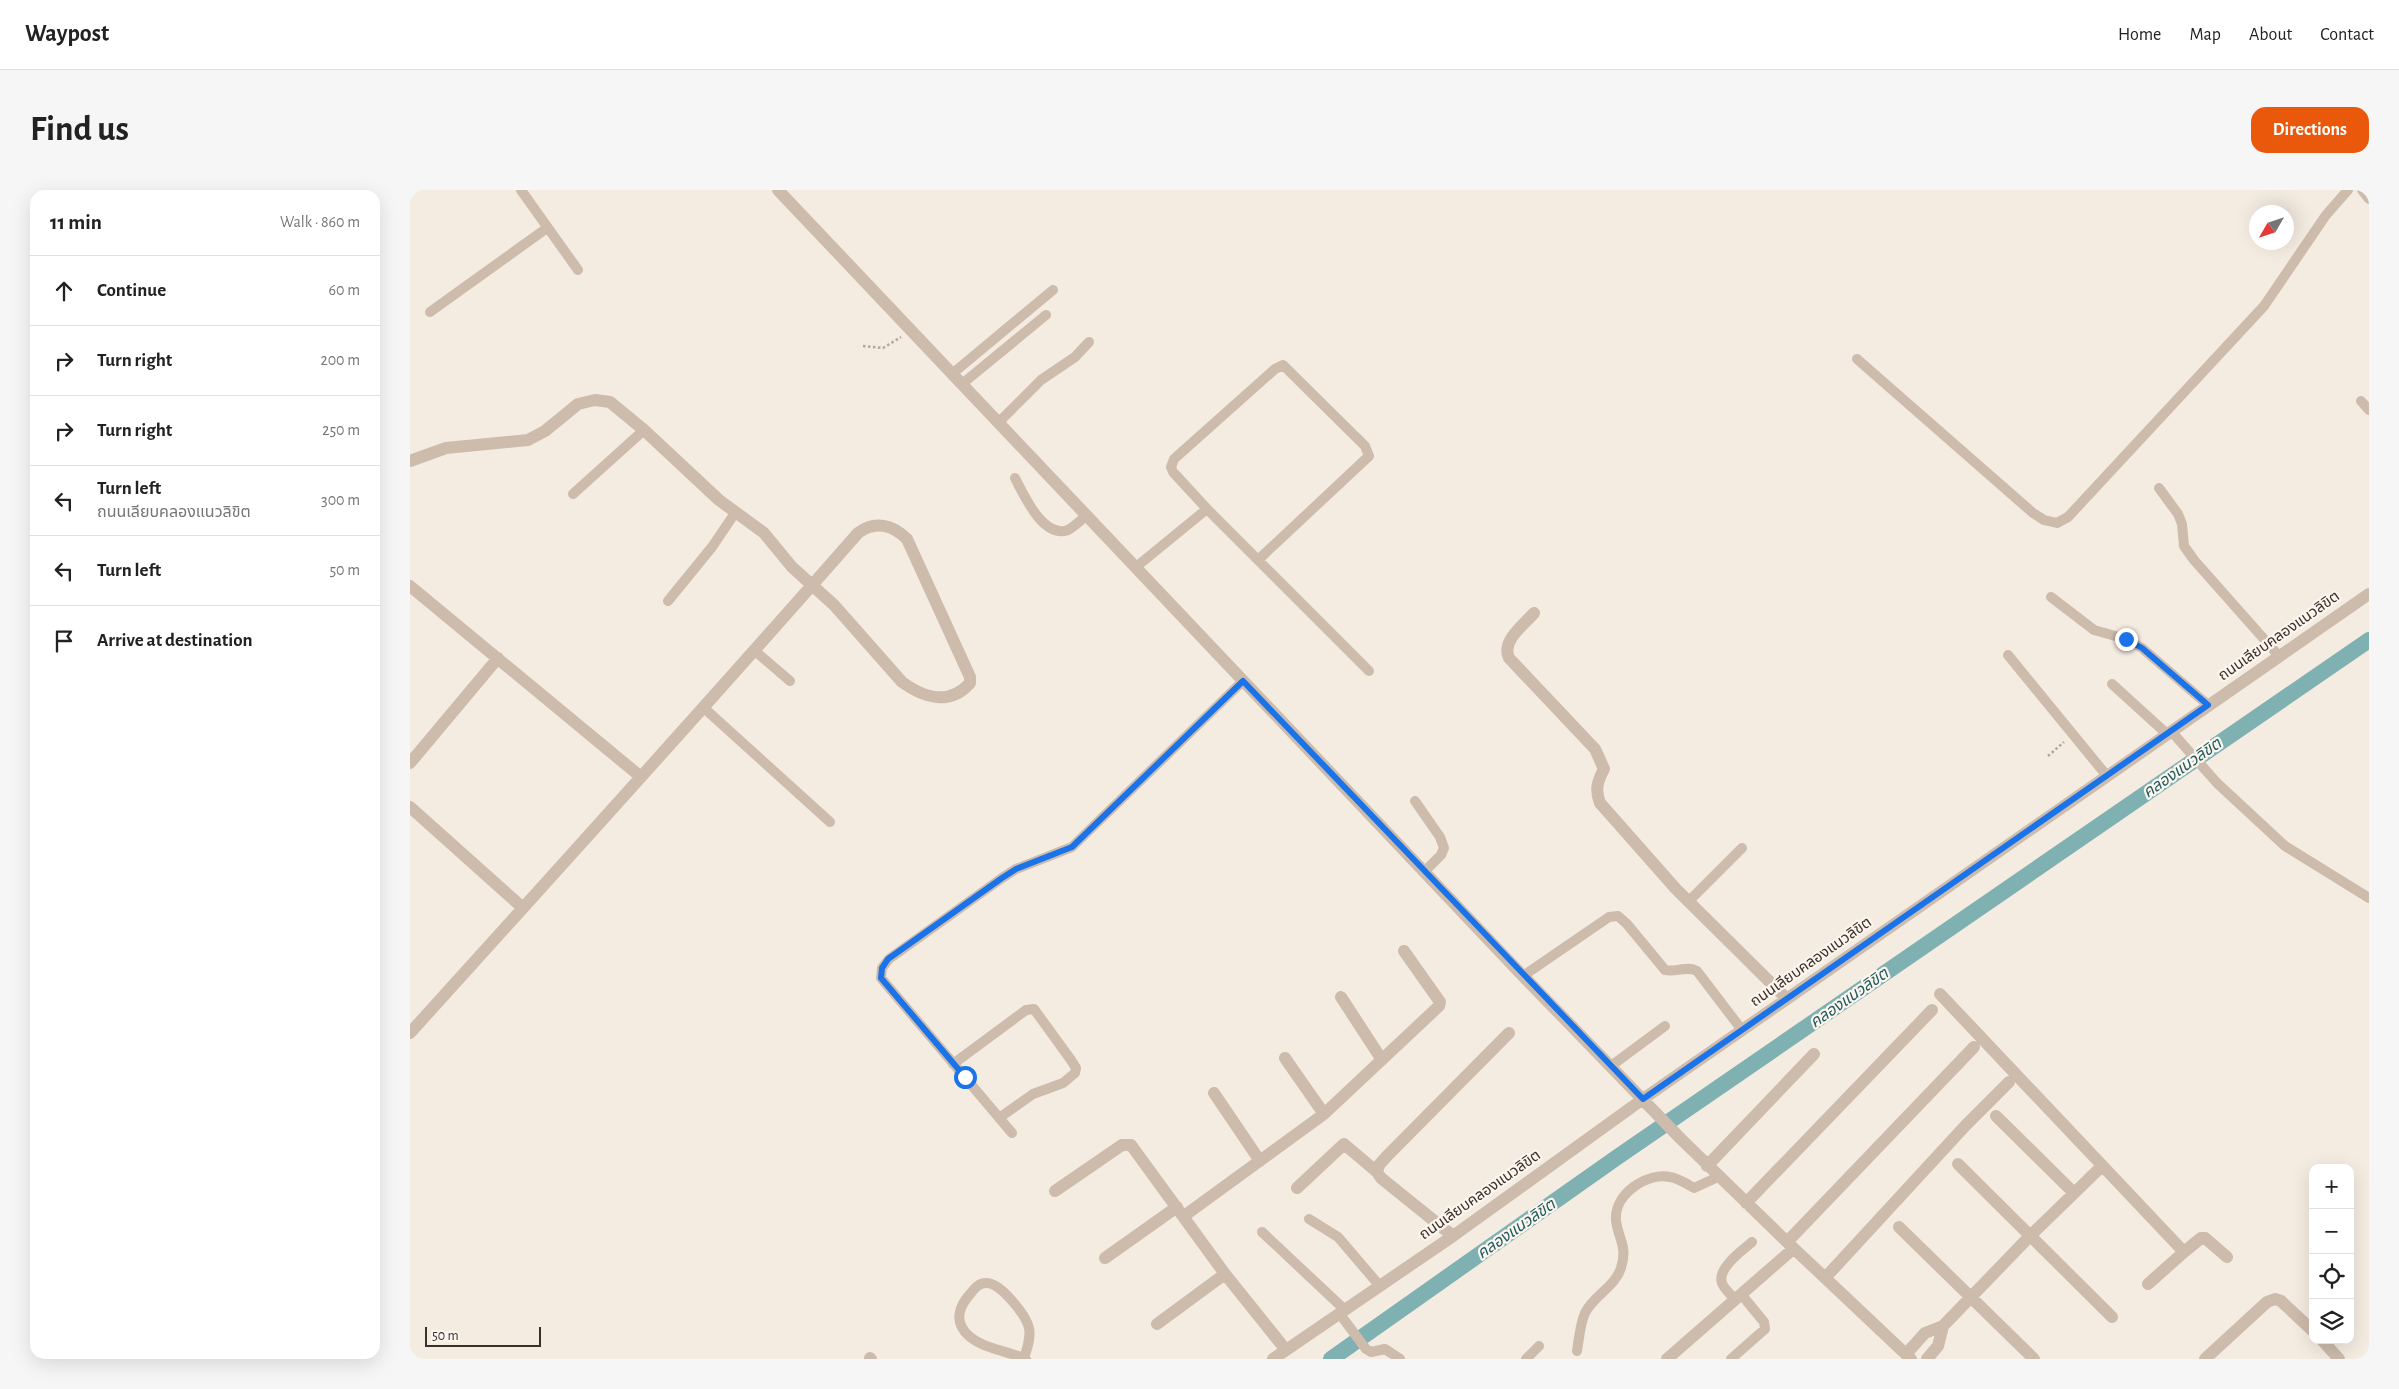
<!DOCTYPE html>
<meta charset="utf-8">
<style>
body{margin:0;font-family:"Alegreya Sans","Noto Sans Thai",sans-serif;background:#f6f6f6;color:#222}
.controls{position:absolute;right:15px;bottom:15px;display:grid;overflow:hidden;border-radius:10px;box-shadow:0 5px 20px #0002}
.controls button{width:45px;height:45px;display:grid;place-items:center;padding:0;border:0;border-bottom:1px solid #e0e0e0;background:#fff;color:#222;font:25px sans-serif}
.compass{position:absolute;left:1839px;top:15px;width:45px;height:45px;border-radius:50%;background:#fff;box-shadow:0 5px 20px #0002;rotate:231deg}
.scale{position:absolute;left:15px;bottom:12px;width:116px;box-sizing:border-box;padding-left:5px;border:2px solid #3b302b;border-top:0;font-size:14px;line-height:18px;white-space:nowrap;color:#3b302b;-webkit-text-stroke:4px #fbf5ee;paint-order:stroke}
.stop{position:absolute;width:15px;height:15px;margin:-11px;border:4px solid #1a73e8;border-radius:50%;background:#fff}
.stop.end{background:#1a73e8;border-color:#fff;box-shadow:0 1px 5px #0008}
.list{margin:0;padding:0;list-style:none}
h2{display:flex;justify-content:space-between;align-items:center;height:65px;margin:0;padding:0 20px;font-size:21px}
h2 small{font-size:16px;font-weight:400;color:#767676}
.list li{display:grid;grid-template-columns:32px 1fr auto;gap:15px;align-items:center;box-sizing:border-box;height:70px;padding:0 20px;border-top:1px solid #e0e0e0}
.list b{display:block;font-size:19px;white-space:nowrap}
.list p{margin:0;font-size:16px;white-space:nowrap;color:#767676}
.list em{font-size:16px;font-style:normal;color:#767676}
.icon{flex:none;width:28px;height:28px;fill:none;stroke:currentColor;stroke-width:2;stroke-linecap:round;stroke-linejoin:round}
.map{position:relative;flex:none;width:1959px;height:1169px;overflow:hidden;border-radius:15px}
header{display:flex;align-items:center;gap:30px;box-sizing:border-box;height:70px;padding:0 25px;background:#fff;border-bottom:1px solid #e0e0e0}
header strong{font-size:24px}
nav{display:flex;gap:28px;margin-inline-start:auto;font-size:18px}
.intro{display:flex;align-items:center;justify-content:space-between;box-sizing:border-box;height:120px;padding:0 30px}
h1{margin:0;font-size:35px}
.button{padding:12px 22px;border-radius:15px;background:#ea580c;color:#fff;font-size:18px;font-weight:700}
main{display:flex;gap:30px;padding:0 30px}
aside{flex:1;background:#fff;border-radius:15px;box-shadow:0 5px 20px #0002}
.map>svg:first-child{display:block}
</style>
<header>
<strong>Waypost</strong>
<nav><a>Home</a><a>Map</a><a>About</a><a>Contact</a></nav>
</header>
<div class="intro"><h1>Find us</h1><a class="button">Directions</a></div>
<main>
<aside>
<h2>11 min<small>Walk · 860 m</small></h2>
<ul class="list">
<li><svg class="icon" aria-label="ahead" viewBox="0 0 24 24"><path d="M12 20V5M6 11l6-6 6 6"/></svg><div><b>Continue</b></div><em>60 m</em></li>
<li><svg class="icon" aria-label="right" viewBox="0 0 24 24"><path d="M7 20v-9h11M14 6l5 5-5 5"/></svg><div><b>Turn right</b></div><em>200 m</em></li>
<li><svg class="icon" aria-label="right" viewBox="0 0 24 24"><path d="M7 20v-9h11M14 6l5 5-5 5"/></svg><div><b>Turn right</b></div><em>250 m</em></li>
<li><svg class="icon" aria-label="left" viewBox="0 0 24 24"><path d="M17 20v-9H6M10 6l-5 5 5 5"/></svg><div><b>Turn left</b><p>ถนนเลียบคลองแนวลิขิต</p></div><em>300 m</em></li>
<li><svg class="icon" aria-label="left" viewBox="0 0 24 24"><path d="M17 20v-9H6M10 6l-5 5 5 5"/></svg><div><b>Turn left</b></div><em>50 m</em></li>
<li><svg class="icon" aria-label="arrive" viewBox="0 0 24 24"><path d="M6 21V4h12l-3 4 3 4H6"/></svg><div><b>Arrive at destination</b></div></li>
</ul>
</aside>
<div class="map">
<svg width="1959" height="1169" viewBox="0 0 1959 1169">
<rect width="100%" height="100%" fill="#f4ebe1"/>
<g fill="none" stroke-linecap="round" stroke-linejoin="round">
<path stroke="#7fb0b2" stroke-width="16" d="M921 1169 1206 968 1959 450"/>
<path stroke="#b9a596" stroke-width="2.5" stroke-dasharray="2.5 2.5" stroke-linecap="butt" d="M453 156 473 158 491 147
M1638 566 1654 552"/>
<path stroke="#cdbbac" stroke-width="10" d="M111 0 168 80
M1952 0 1959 9
M20 122 137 38
M1447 169 1623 323 1634 330 1647 333 1658 327 1854 116 1916 25 1938 0
M542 184 643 100
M552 194 636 125
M1951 211 1959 220
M588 233 631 190 665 167 679 152
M605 288C614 305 633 349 658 340 664 337 671 330 677 325
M1749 298 1768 324 1772 334 1774 356 1784 370 1869 466
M163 304 234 240
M797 319 763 282 761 277 764 269 865 179 873 175 955 256 959 266 848 370
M726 377 797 319 959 481
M1641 407 1684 440 1716 449 1732 458 1798 515
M258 411 302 357 325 323
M345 461 380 491
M1598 465 1697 586
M1702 494 1757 544
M294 518 420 632
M1761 541 1807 593 1875 656 1959 708
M1005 611 1030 647 1034 658 1031 665 1014 682
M1278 712 1332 658
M1113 786 1199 727 1208 726 1217 734 1255 780C1266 783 1277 775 1287 781L1332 840
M543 874 616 820 624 819 661 870 666 878 665 883 653 893 623 904 589 928
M1201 876 1255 836
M602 943 471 788 472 778 479 769 592 688 606 679 662 657 833 491
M899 1029 928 1047 969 1095
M852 1042 934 1119
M1324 1109C1321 1104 1314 1099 1312 1093 1307 1078 1332 1061 1342 1052
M929 1123 956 1159 961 1162 975 1159 990 1169
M1167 1161C1169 1149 1170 1134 1175 1123 1184 1105 1205 1097 1211 1078 1218 1056 1208 1049 1206 1030 1204 1004 1237 982 1260 987 1268 988 1277 994 1284 998L1308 987
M614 1168C617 1159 621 1148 619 1138 616 1125 590 1092 576 1093 569 1093 565 1098 561 1103 549 1116 543 1132 559 1146 574 1159 598 1161 616 1169
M1116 1169 1129 1156
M1321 1169 1355 1139 1354 1132 1331 1104"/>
<path stroke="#cdbbac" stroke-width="12" d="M368 0 1113 786 1271 949 1377 1052 1501 1169
M0 271 36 258 118 250 135 241 168 214 185 210 200 212 234 240 309 310 354 343 382 377 424 415 492 492C514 508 540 516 560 493V487L497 349C483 335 465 330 448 343 300 512 150 677 0 843
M0 396 231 587
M1124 423C1113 436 1091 451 1099 468L1185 559 1194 579C1187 592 1185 600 1190 613L1266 699 1377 809
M0 573 88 468
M0 617 113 718
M1530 804 1774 1062 1791 1048H1795L1817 1067
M931 807 972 870
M875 868 914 924
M804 903 850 971
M1586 926 1664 1003
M1548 974 1702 1127
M1297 976 1404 864
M887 998 934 954 967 982
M645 1001 712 955H721L815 1084 876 1160
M1336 1013 1522 820
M774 1026 914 924 1029 816 1030 812 994 761
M1489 1037 1624 1169
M1043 1046 971 988 967 982 969 975 977 966 1099 843
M1377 1052 1564 857
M695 1068 767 1017
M1415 1088 1556 935 1599 892
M1738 1094 1774 1062
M747 1134 815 1084
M1912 1150 1929 1169
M1496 1164 1515 1143 1533 1136 1620 1046 1691 977
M460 1168 461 1169
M863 1169 1043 1046 1233 909 1959 404
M1257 1169 1383 1059
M1517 1169 1528 1156 1533 1136
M1795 1169 1857 1112 1865 1109 1871 1111 1903 1141"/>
</g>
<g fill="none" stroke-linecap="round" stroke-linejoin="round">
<path stroke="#1a73e8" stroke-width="6" d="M555 887 471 788 472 778 478 769 592 688 606 679 662 657 833 491 1233 909 1798 515 1732 458 1716 449"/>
</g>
<g text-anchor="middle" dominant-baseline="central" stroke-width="4.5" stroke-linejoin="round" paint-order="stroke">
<g font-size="15" fill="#3b302b" stroke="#fbf5ee">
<text transform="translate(1869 446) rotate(-35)">ถนนเลียบคลองแนวลิขิต</text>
<text transform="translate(1401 772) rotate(-35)">ถนนเลียบคลองแนวลิขิต</text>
<text transform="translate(1070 1005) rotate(-35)">ถนนเลียบคลองแนวลิขิต</text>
</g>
<g font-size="16" font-style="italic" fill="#1f5a5e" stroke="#fbf5ee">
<text transform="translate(1772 578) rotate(-35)">คลองแนวลิขิต</text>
<text transform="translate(1439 808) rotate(-35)">คลองแนวลิขิต</text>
<text transform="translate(1106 1039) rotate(-35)">คลองแนวลิขิต</text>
</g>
</g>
</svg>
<div class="controls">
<button>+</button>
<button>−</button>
<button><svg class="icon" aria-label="locate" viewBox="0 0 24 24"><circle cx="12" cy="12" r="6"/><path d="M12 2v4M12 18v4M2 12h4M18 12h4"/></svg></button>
<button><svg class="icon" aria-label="layers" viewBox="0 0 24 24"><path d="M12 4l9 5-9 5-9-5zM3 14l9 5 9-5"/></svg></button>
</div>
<svg class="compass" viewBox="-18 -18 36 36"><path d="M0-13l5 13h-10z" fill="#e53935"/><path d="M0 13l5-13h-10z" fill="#767676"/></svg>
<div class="scale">50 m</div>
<div class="stop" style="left:555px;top:887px"></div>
<div class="stop end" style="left:1716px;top:449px"></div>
</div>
</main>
